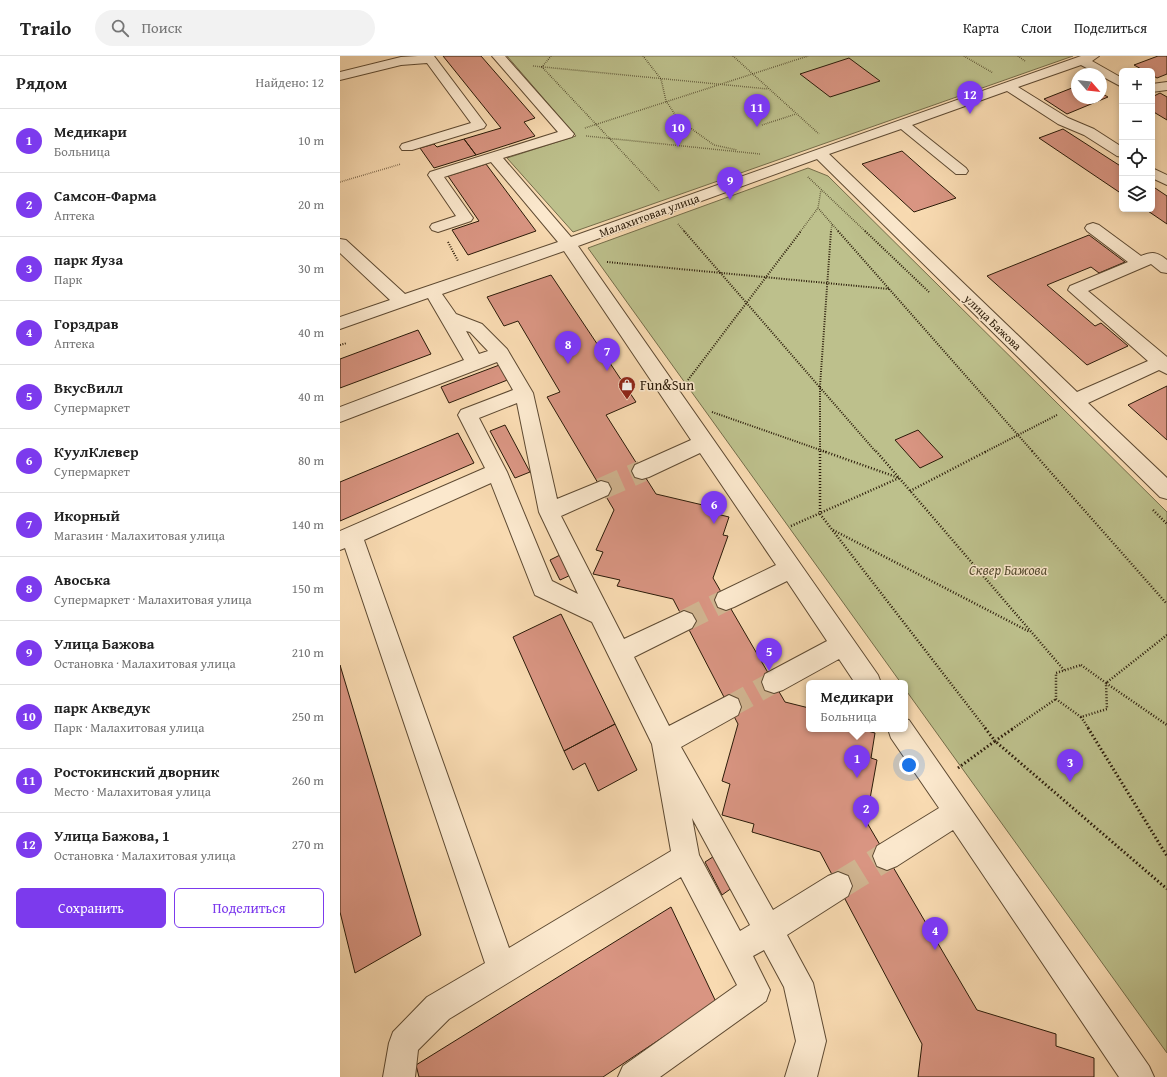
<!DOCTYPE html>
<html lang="ru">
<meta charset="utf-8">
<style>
body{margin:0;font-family:"Gentium Book Plus",serif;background:#f2f2f2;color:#222}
.controls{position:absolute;right:12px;top:12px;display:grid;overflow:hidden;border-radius:6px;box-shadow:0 2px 6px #0003}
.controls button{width:36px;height:36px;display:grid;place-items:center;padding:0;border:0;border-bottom:1px solid #e0e0e0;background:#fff;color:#222;font:20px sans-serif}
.compass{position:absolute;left:731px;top:12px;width:36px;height:36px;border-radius:50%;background:#fff;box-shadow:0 2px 6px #0003;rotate:118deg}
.you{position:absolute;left:569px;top:709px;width:14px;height:14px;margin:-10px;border:3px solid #fff;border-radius:50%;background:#1a73e8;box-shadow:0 0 0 6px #1a73e833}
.badge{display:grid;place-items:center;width:26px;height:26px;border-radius:50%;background:#7c3aed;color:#fff;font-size:13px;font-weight:700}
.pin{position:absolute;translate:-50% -33px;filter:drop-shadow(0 1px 2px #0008)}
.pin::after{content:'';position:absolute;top:21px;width:14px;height:12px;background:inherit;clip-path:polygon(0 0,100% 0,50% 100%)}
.popup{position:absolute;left:466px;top:624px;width:102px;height:52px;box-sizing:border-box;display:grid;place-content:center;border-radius:6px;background:#fff;filter:drop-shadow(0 1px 3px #0005);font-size:13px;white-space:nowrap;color:#767676}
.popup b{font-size:15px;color:#222}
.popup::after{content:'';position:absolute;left:50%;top:100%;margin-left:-8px;border:8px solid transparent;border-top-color:#fff}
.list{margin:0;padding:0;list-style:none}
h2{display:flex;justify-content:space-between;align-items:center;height:52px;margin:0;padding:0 16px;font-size:17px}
h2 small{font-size:13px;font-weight:400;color:#767676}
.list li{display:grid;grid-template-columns:26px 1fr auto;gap:12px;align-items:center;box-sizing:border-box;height:64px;padding:0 16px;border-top:1px solid #e0e0e0}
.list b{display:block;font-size:15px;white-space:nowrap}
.list p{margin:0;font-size:13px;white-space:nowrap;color:#767676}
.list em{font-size:13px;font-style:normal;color:#767676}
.actions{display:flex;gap:8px;padding:12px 16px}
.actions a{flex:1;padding:9px 0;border:1px solid #7c3aed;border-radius:6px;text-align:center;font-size:14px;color:#7c3aed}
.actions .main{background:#7c3aed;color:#fff}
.icon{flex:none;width:22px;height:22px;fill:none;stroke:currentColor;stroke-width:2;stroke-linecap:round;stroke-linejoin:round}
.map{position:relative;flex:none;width:827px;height:1021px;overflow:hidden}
header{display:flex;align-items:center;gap:24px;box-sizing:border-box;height:56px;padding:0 20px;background:#fff;border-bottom:1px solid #e0e0e0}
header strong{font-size:19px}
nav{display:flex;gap:22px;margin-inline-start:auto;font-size:14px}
.search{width:280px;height:36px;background:#f2f2f2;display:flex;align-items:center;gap:10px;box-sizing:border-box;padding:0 14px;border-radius:22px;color:#767676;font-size:15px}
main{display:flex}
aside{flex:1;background:#fff}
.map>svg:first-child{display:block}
</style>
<header>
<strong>Trailo</strong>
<div class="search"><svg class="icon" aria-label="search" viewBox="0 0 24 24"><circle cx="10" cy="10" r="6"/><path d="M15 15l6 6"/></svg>Поиск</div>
<nav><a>Карта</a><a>Слои</a><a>Поделиться</a></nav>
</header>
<main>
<aside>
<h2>Рядом<small>Найдено: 12</small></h2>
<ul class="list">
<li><span class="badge">1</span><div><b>Медикари</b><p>Больница</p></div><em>10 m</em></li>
<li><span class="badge">2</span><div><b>Самсон-Фарма</b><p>Аптека</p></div><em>20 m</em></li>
<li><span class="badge">3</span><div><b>парк Яуза</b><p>Парк</p></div><em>30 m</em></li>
<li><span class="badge">4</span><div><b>Горздрав</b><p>Аптека</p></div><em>40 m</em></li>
<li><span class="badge">5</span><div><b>ВкусВилл</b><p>Супермаркет</p></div><em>40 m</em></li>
<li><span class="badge">6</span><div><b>КуулКлевер</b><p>Супермаркет</p></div><em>80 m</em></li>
<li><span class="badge">7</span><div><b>Икорный</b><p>Магазин · Малахитовая улица</p></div><em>140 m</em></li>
<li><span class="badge">8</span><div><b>Авоська</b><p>Супермаркет · Малахитовая улица</p></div><em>150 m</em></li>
<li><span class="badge">9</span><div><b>Улица Бажова</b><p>Остановка · Малахитовая улица</p></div><em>210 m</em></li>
<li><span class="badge">10</span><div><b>парк Акведук</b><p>Парк · Малахитовая улица</p></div><em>250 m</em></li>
<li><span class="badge">11</span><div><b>Ростокинский дворник</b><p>Место · Малахитовая улица</p></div><em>260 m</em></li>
<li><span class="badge">12</span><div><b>Улица Бажова, 1</b><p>Остановка · Малахитовая улица</p></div><em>270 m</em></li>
</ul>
<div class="actions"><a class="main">Сохранить</a><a>Поделиться</a></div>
</aside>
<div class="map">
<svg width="827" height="1021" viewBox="0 0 827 1021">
<rect width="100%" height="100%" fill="#f9dbb2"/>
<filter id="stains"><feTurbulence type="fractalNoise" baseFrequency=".005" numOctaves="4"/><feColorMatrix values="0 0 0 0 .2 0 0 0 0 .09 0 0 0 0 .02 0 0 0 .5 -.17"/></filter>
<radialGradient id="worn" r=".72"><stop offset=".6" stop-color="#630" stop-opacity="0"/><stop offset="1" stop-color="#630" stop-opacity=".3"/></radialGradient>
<path fill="#bdc08c" stroke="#746d4a" d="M167 0H733L233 176 167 102 236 80Z
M468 112 488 120 827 456V997L565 633V627H561L248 192Z"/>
<path fill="#d99582" stroke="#2a1a08" d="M103 0H141L195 62 184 66 195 80 136 99 124 83 161 72Z
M818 0H827V18L817 22 812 19V15H805L794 9Z
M509 2 540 25 490 41 460 18Z
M737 30V42H761V37L768 41 727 58 704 43Z
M820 37 827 41V64L812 55V41Z
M723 73 782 111V138L699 82Z
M124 83 136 99 94 112 80 92 94 88 97 91Z
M562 95 588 118 616 142 574 156 522 108Z
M146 108 196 175 128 199 112 174 139 165 108 120Z
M812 130 827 140V168L805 153H812Z
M749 179 785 206 759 217 751 211 707 229 755 270 761 267 788 290 747 309 647 220Z
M211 219 296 346 266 359 316 438 367 450 365 455 389 461 383 479 388 480 373 522 445 646 469 652V673H520L535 677 531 702 537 704 526 765 637 954 716 978V990L754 1002V1021H578L582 988 480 796 412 776 414 768 382 759 390 728 382 725 398 668 333 543 277 530 280 524 253 518 263 496 256 494 274 454 207 341 220 336 178 265 164 270 147 241Z
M78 274 91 298 0 332V303Z
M162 308 170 323 109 347 101 331Z
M827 330V384L788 349Z
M165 369 190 416 175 422 150 375Z
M578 374 603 401 580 412 555 384Z
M118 377 134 407 0 465V426Z
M222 498 233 518 220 524 210 504Z
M221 558 275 668 224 695 173 581Z
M0 609 81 879 15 917 0 856Z
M275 668 297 714 258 735 245 707 233 714 224 695Z
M379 797 396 829 382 839 365 806Z
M331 851 376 946 263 1021H79L76 1009Z"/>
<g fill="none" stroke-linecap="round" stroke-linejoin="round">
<path stroke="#d0b490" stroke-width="22" stroke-dasharray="22 11" stroke-linecap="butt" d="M261 433 302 415
M344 565 386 544
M389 651 434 626"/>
<path stroke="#d0b490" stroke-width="28" stroke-dasharray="28 14" stroke-linecap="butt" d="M498 830 547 800"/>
<defs>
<path id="minor" d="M78 0H94L146 69 144 72 72 94H62L60 91 62 88 131 67 87 7 61 9 0 24V16L61 1Z
M152 0H165L234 78 232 81 163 102 231 181 741 0H759L752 5 782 22V31L741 9 678 31 728 62 754 73 782 91V101L777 100 744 79 718 68 667 35 572 69 626 112 628 115 626 118H616L561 73 489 98 737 336 808 305 728 234 730 230 788 206 747 175 745 172 747 169 753 167 759 169 801 200C813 195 817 196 827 204V217L821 216 811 208 748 235 827 301V318L819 314 748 347 827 422V443L820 441 477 103 238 190 538 619 541 627H515L499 603 443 634 434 637 425 634 422 626 425 618 487 585 447 525 394 551 386 554 378 551 375 544 378 537 436 509 360 397 309 421 302 423 295 421 292 415 295 409 351 384 224 195 102 238 116 258 142 268 167 293 193 337 217 443 261 425 268 427 271 433 268 439 221 460 284 583 344 555 352 558 356 565 352 572 294 601 329 670 389 639 398 643 401 651 398 659 341 691 433 854 488 820 498 816 508 820 512 830 508 840 447 879 473 927 486 985 477 1021H445L456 985 444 931 424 894 413 900 430 934 426 945 320 1021H278L283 1010 397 929 341 821 109 963 78 994 75 1021H43L49 987 53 976 87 941 145 907 5 492 0 494V475L145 412 118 359 121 354 173 334 157 306 0 366V351L124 304 88 242 0 273V261L50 244 0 197V183L6 184 65 238 218 186 151 106 104 121 133 162 131 165 98 176 92 174 90 171 92 168 116 160 88 119 90 116 218 76ZM126 275 130 276 148 295 139 298ZM177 347 199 456 238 538 212 525 167 416 139 362ZM151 427 195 539 252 566 312 688 331 795 169 892 24 484ZM352 762 410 869 400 875 359 799Z
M827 26V34L812 36V28Z
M812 112 827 119V129L812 122Z
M565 663 569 664 809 1010 814 1021H779L613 774 557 810 547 814 537 810 533 800 537 790 599 752 551 682 548 673H565Z"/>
</defs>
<use href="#minor" stroke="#5e4a32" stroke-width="2"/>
<path stroke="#2a1a08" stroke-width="1.5" stroke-dasharray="0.5 1.5" stroke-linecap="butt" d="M211 0 202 11 320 136
M303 0 321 23 326 45 338 63 374 89 397 94
M393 0 479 78
M624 0 653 17
M678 0 685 5
M193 10 428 33
M422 69 456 58
M245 72 468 0
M246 80 420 98
M468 121 526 176
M0 126 61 108
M478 152 499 176
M338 168 345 176
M460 176 478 152 481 134
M491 176 492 168"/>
<path stroke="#2a1a08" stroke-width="2" stroke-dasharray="1 1.5" stroke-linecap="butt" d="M344 175 536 396
M498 175 693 396
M525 175 589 236
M108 186 118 205
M267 206 549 233
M0 289 7 287
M348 324 461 175
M372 356 486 396
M480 396V330L491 175
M645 396 717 359"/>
<path stroke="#2a1a08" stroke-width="2.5" stroke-dasharray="1 2" stroke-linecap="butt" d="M480 395V458L646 673
M536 395 724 614
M692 395 827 548
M570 435 647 395
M813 454 827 468
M451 470 559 422 483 395
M493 474 690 576
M827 579 766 627 827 669
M741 609 766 627 767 653 741 661 716 643V617Z
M741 661 749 673
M672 673 716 643"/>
<path stroke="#2a1a08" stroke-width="3" stroke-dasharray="1.5 2.5" stroke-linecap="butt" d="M645 672 655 685 674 672
M748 672 827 800
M618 712 655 685 827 833"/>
<use href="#minor" fill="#fbe8cd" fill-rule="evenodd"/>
</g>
<defs>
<symbol id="shop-pin" viewBox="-11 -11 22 30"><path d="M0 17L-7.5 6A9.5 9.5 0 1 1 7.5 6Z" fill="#8f2418" stroke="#fbe8cd"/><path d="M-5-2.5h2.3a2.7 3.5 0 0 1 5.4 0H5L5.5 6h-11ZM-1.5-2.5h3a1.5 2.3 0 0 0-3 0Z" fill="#fff"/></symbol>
</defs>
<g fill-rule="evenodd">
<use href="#shop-pin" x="277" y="319" width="20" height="27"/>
</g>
<g text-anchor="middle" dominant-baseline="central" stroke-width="3" stroke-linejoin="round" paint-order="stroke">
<g font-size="12" fill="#2a1a08" stroke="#fbe8cd">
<text transform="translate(309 159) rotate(-20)">Малахитовая улица</text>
<text transform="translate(653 266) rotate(44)">улица Бажова</text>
</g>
<g font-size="14" fill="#2a1a08" stroke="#fbe8cd" text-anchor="start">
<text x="300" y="329">Fun&amp;Sun</text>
</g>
<g font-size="14" font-style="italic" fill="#564c30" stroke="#fbe8cd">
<text x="668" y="514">Сквер Бажова</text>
</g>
</g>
<rect width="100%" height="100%" filter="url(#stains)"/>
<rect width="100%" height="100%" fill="url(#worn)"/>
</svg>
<div class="controls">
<button>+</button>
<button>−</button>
<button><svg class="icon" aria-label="locate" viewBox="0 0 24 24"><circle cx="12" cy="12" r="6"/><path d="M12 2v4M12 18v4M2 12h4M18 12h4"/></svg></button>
<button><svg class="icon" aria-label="layers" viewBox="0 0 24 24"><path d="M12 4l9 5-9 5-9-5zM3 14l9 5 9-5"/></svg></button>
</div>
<svg class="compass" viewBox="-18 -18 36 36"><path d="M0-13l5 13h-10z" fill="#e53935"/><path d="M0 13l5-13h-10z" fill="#767676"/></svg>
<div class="you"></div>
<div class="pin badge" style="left:517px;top:722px">1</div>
<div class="popup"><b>Медикари</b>Больница</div>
<div class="pin badge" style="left:526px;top:772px">2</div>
<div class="pin badge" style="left:730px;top:726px">3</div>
<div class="pin badge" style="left:595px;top:894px">4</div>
<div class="pin badge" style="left:429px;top:615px">5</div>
<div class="pin badge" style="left:374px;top:468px">6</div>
<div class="pin badge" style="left:267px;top:315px">7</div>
<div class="pin badge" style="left:228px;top:308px">8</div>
<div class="pin badge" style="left:390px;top:144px">9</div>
<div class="pin badge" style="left:338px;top:91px">10</div>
<div class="pin badge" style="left:417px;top:71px">11</div>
<div class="pin badge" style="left:630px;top:58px">12</div>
</div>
</main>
